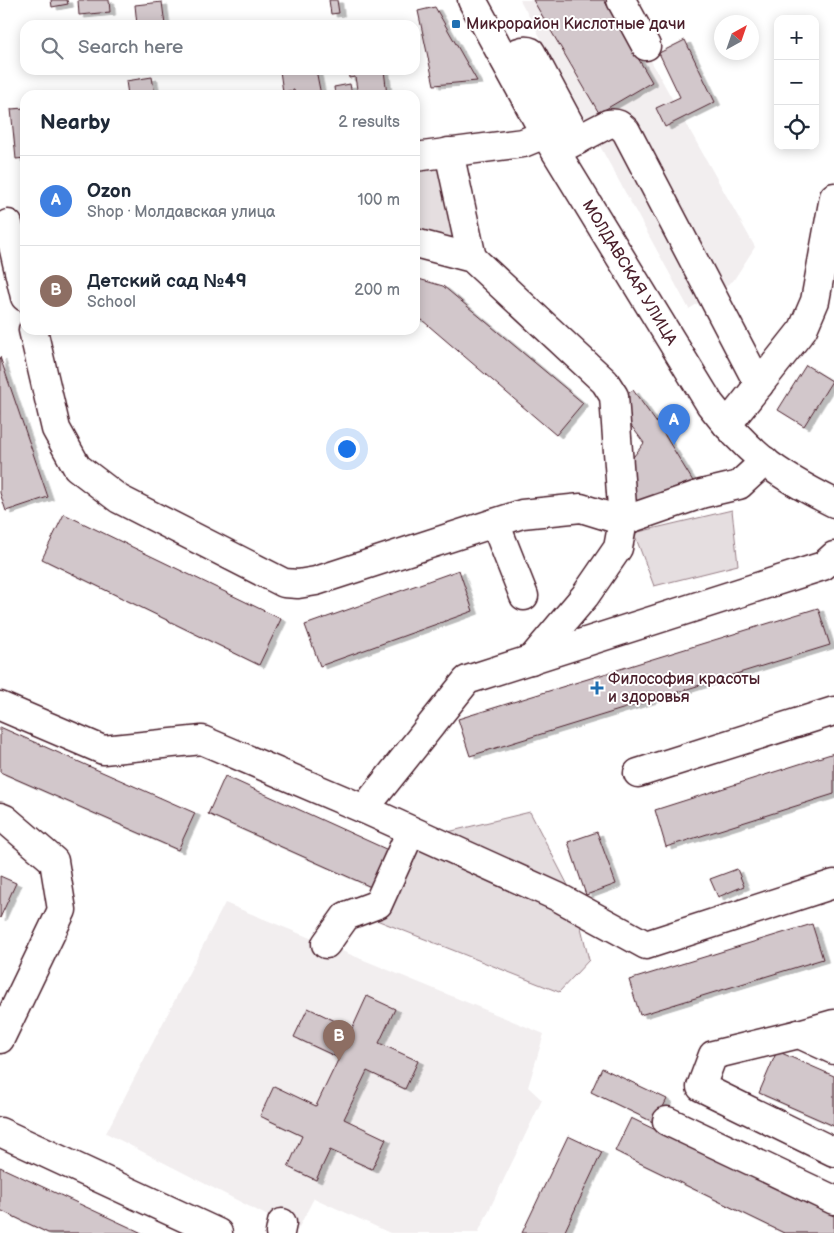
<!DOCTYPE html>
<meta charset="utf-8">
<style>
body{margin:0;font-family:"Balsamiq Sans",sans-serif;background:#f2f2f3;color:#1f2937}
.controls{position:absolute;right:15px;top:15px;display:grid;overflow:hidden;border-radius:10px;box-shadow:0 2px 12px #0003}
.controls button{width:45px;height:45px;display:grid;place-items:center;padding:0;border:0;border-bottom:1px solid #e0e1e3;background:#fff;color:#1f2937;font:25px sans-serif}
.compass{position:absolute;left:714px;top:15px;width:45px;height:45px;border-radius:50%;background:#fff;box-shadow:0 2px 12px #0003;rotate:40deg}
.you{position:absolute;left:346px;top:448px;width:18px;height:18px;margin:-12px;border:4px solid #fff;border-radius:50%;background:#1a73e8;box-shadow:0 0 0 8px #1a73e833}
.badge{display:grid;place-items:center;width:32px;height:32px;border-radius:50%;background:#d93025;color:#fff;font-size:16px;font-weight:700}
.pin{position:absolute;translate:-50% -41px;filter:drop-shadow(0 1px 2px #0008)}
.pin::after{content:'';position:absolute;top:26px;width:18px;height:15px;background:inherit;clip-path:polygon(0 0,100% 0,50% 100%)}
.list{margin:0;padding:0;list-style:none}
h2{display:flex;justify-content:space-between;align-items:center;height:65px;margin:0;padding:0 20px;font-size:21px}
h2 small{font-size:16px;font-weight:400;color:#747a83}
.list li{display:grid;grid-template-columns:32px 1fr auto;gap:15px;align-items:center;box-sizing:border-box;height:90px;padding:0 20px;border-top:1px solid #e0e1e3}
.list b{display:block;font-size:19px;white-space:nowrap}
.list p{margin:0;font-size:16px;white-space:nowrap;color:#747a83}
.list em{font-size:16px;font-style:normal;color:#747a83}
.icon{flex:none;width:28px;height:28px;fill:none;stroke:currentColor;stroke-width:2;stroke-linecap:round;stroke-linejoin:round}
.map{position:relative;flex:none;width:834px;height:1233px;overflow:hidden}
.search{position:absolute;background:#fff;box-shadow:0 2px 12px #0003;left:20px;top:20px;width:400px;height:55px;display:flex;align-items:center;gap:12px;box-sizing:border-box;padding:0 18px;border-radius:15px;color:#747a83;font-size:19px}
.panel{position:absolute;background:#fff;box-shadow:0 2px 12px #0003;left:20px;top:90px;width:400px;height:245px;border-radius:15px}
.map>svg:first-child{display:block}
</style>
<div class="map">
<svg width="834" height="1233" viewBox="0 0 834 1233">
<defs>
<filter id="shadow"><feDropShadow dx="5.5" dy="3" stdDeviation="0" flood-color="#0004"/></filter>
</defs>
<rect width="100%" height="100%" fill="#fff"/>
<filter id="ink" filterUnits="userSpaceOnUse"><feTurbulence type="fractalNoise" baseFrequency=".02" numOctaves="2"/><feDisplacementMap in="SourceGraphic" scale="10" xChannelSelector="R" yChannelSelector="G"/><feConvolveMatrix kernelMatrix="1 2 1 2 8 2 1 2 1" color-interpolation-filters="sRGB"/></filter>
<g filter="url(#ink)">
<path fill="#f2eeef" d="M520 0H617L755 247 733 281 689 309Z
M225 903 544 1034 528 1087 542 1100 478 1233H390L314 1198 297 1231 106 1133Z"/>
<path fill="#e5dee0" stroke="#987e86" d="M444 163 463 249 415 236V167Z
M732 510 738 565 654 586 634 533Z
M530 812 573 895 589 960 559 992 374 919 415 840Z"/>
<path fill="#d2c7cb" stroke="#4a1f2b" filter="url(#shadow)" d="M51 0H67L68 4 52 7Z
M78 0H109L110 12 79 15Z
M329 0H337L339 13 331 14Z
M533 0H604L652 82 599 113Z
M162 2 165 25H137L135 5Z
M435 7 477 81 434 85 418 11Z
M685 40 715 102 665 127 656 108 680 97 659 53Z
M288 70H316L321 95H295L294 90 283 92 280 71Z
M348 70H384L387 95H358L355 77 349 78Z
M152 77 155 95H128L126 81Z
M350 84 352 95H335L334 87Z
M25 108V158L16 159 11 109Z
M415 278 443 286 583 403 556 435 422 320 415 318Z
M0 357 48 497 6 511 0 493Z
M806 365 832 381 804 426 778 410Z
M633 390 661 429 699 491 639 507 629 495 627 465 644 443 624 416V396Z
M64 514 281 619 259 665 42 559Z
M459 570 473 611 320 666 305 625Z
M818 608 830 645 470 756 458 719Z
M0 727 195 813 178 850 0 772Z
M834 753V794L666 847 655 810Z
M225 776 388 850 371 887 208 814Z
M597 832 616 884 586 895 568 842Z
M737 869 744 886 718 897 710 879Z
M0 876 16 883 0 918Z
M812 924 823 959 640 1015 629 980Z
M367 996 395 1009 379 1043 418 1061 405 1089 367 1071 344 1119 386 1139 372 1169 330 1150 316 1180 288 1167 302 1136 260 1116 274 1086 316 1106 339 1058 294 1037 308 1008 352 1029Z
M777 1051 834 1076V1126L759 1093Z
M602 1068 667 1099 655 1123 591 1092Z
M631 1118 834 1216V1233H784L615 1151Z
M568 1136 602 1152 564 1233H522Z
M0 1167 142 1233H48L0 1210Z"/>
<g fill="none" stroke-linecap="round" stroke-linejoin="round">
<defs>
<g id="minor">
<path id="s1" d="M472 0 545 134 710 404C726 425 744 444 764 461 783 476 812 492 834 503"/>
<path d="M621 0 646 46"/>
<path d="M505 60C513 55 522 48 531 52L578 140"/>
<path d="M556 151 608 124C617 122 620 125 626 131L759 385"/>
<path d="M449 152 472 258"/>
<path d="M415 157 523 143 545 134"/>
<path d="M8 224 25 297"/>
<path d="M415 243 472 258 605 382 614 396 623 521 618 548 585 596 531 660"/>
<path d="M33 330 56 429 77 467 119 499 284 583 298 584 316 581 522 514 581 508 623 521 701 494 739 485 765 461"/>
<path d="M727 425 803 329 815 301 834 197"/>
<path d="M495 523 524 596"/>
<path d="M0 706 103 750 202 740 364 809 558 897 646 945 834 884"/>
<path d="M638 773 834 711"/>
<path d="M364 809 467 680 823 566 834 556"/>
<path d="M0 817 5 819 54 861 62 910 0 1039"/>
<path d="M326 944 346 916 378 904 411 831"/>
<path d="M799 1034 834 1024"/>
<path d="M834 1050 799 1034 713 1055 701 1087 834 1152"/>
<path d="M667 1121 834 1200"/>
<path d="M0 1132 218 1233"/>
<path d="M280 1233 282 1223"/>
</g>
</defs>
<use href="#minor" stroke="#4a1f2b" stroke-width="31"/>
<use href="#minor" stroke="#fff" stroke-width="28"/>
</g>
</g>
<g fill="#1f6fb2" stroke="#fff" stroke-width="2">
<rect x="451" y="19" width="10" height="10" rx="2.5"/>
<path d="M594.5 680.5h5v5h5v5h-5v5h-5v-5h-5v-5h5z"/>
</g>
<g text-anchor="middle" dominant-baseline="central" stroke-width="4" stroke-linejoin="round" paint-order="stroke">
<g font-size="16" fill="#4a1f2b" stroke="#fff" text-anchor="start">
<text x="466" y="24">Микрорайон Кислотные дачи</text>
<text x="608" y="679">Философия красоты<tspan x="608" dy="18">и здоровья</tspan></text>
</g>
<g font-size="16" fill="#4a1f2b" stroke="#fff">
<text stroke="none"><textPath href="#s1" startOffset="315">МОЛДАВСКАЯ УЛИЦА</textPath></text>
</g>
</g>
</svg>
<div class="controls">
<button>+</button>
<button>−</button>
<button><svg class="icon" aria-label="locate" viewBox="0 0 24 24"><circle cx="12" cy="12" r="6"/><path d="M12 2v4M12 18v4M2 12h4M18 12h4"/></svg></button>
</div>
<svg class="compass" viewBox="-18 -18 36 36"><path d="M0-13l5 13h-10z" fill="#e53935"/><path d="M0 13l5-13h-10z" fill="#747a83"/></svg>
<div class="you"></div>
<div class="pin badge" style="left:674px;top:445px;background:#3f7fe0">A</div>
<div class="pin badge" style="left:339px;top:1061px;background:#8d6e63">B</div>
<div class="search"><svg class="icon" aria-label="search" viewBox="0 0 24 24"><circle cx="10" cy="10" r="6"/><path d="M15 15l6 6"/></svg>Search here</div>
<section class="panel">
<h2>Nearby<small>2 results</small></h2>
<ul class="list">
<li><span class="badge" style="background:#3f7fe0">A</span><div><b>Ozon</b><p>Shop · Молдавская улица</p></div><em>100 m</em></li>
<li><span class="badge" style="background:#8d6e63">B</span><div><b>Детский сад №49</b><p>School</p></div><em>200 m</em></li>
</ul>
</section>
</div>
